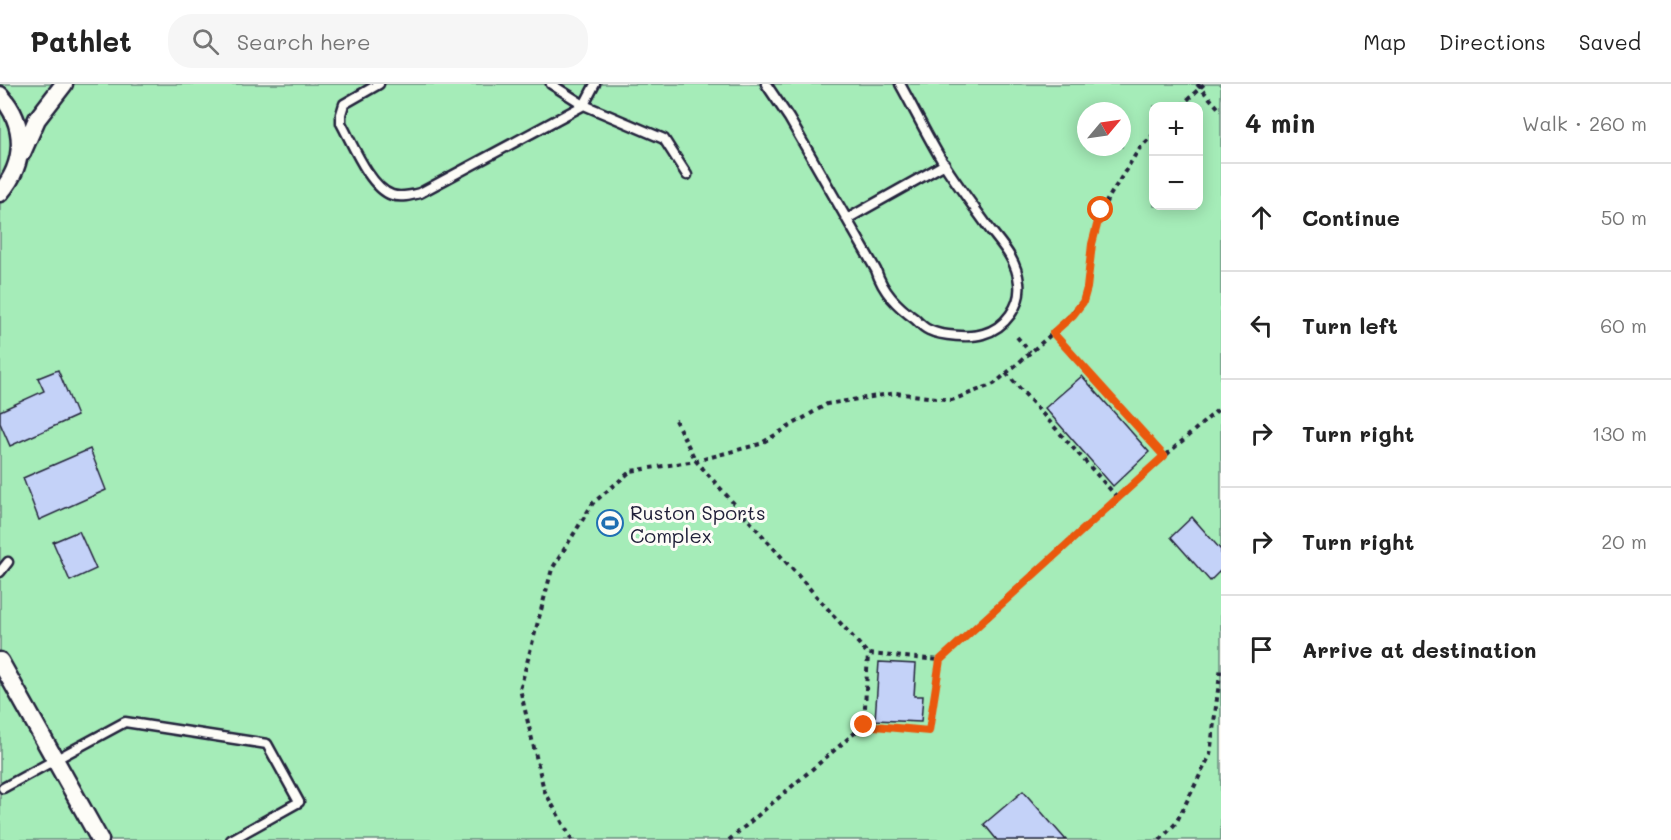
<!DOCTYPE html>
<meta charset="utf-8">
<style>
body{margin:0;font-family:Mali,sans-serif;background:#f6f6f6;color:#222}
.controls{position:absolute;right:18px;top:18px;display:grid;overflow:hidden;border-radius:12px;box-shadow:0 3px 15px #0003}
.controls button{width:54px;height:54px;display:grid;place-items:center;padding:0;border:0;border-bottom:2px solid #e0e0e0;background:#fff;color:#222;font:30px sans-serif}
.compass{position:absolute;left:1077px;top:18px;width:54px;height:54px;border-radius:50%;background:#fff;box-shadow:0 3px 15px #0003;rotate:61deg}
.stop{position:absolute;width:18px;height:18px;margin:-14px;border:4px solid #ea580c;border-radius:50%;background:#fff}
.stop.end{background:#ea580c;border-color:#fff;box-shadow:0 2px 6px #0008}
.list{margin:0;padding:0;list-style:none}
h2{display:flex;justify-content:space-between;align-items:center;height:78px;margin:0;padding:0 24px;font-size:26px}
h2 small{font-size:20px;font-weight:400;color:#767676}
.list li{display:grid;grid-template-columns:39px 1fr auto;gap:18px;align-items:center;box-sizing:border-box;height:108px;padding:0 24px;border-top:2px solid #e0e0e0}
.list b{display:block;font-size:22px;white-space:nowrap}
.list em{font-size:20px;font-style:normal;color:#767676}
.icon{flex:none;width:33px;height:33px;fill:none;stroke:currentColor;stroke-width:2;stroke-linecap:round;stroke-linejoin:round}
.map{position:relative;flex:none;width:1221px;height:756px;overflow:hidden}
header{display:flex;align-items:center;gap:36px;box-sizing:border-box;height:84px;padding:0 30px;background:#fff;border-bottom:2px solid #e0e0e0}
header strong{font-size:28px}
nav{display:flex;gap:33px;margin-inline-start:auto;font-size:21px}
.search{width:420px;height:54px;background:#f6f6f6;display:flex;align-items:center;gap:15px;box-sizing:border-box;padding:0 21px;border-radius:24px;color:#767676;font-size:22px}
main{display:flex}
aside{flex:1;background:#fff}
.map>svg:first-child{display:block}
</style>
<header>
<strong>Pathlet</strong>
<div class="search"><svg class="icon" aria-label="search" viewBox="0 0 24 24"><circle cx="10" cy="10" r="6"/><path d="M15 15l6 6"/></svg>Search here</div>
<nav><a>Map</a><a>Directions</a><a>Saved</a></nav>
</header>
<main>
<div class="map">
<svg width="1221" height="756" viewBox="0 0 1221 756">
<rect width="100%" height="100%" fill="#fdfcf7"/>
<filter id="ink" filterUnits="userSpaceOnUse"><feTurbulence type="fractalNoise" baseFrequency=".0167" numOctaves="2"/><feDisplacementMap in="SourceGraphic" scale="12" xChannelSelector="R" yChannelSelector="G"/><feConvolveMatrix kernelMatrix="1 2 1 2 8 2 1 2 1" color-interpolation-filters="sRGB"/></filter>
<g filter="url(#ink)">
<path fill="#a5ecb8" stroke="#64877a" stroke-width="1.5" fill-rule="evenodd" d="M0 0H1221V756H0ZM1154 22H1198V122H1154ZM1086 27H1122V63H1086Z"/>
<path fill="#c4d2f8" stroke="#22223b" stroke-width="1.5" d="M58 286 77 332 10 362 0 339V327L44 307 38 294Z
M1082 292 1149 368 1113 402 1045 324Z
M90 365 106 406 39 436 23 394Z
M1192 433 1221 466V486L1210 497 1171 453Z
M79 447 96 485 70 497 53 458Z
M879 578 916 580 914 612H923L921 638 875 636Z
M1023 707 1066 756H997L984 740Z"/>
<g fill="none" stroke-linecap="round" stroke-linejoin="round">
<defs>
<path id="service" d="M379 0 344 20 341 30V39C352 59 370 104 392 111 401 114 412 111 420 109L584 21 595 0
M551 0 584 21 664 55 687 91
M766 0 789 34 876 186C883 208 897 222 915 235 919 239 924 244 929 246 941 252 971 254 983 250 1005 244 1022 221 1019 199 1017 176 1002 161 989 144 974 123 958 102 944 80 928 54 915 27 900 0
M847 135 945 80
M0 488 8 478
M3 704 125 638 267 660 299 718 231 756"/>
<path id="minor" d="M0 11C27 41 26 79 0 109
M22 69 37 35 64 0
M0 577 100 756"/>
</defs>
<use href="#service" stroke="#22223b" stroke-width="13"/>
<use href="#minor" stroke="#22223b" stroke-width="21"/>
<path stroke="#22223b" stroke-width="4" stroke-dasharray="4.5 4.5" stroke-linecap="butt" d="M1197 0 1221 27
M1181 22 1204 0
M1053 249 1164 372
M1017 253 1030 268
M1006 289 1118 414
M675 336 696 377 868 570 940 576 929 647 864 641 868 570
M940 576 1142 392 1221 323
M572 756 544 706 520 605 552 485 593 419 631 387 696 377 760 360 827 320 896 309 952 316 994 300 1061 242 1083 218 1087 205 1092 160 1101 126 1139 65 1154 50
M729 756 864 641
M1160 756 1176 739 1210 671 1221 582"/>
<use href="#service" stroke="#fdfcf7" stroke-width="8"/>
<use href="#minor" stroke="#fdfcf7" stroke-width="16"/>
</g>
</g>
<g fill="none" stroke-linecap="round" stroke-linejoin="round" filter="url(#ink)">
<path stroke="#ea580c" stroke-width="8" d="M864 641 929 647 940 576 1164 372 1053 249 1073 231 1083 218 1087 204 1092 160 1101 126"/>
</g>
<defs>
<symbol id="stadium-ring" viewBox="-11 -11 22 22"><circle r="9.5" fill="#fdfcf7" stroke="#1f6fb2" stroke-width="1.5"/><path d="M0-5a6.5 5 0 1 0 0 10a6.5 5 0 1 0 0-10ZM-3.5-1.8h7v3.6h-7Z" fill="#1f6fb2"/></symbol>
</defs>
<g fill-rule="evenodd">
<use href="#stadium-ring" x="595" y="424" width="30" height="30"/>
</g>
<g text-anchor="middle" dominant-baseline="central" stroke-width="6" stroke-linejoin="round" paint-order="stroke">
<g font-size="20" fill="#22223b" stroke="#fdfcf7" text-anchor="start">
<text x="630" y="428">Ruston Sports<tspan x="630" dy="23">Complex</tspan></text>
</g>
</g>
</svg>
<div class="controls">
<button>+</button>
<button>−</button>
</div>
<svg class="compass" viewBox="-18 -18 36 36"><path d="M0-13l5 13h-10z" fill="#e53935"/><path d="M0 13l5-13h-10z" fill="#767676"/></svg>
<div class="stop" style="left:1101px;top:126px"></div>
<div class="stop end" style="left:864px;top:641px"></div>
</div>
<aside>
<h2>4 min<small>Walk · 260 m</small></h2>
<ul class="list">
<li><svg class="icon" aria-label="ahead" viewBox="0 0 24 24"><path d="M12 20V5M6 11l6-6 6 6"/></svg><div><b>Continue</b></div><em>50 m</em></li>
<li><svg class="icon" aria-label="left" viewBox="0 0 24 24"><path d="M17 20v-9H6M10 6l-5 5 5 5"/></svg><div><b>Turn left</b></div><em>60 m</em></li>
<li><svg class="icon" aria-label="right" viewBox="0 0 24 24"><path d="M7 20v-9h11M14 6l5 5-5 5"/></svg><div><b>Turn right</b></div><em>130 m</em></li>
<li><svg class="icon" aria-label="right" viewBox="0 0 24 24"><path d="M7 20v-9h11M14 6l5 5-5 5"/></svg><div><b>Turn right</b></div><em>20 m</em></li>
<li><svg class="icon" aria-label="arrive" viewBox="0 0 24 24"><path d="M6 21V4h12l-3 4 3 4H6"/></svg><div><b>Arrive at destination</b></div></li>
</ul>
</aside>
</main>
